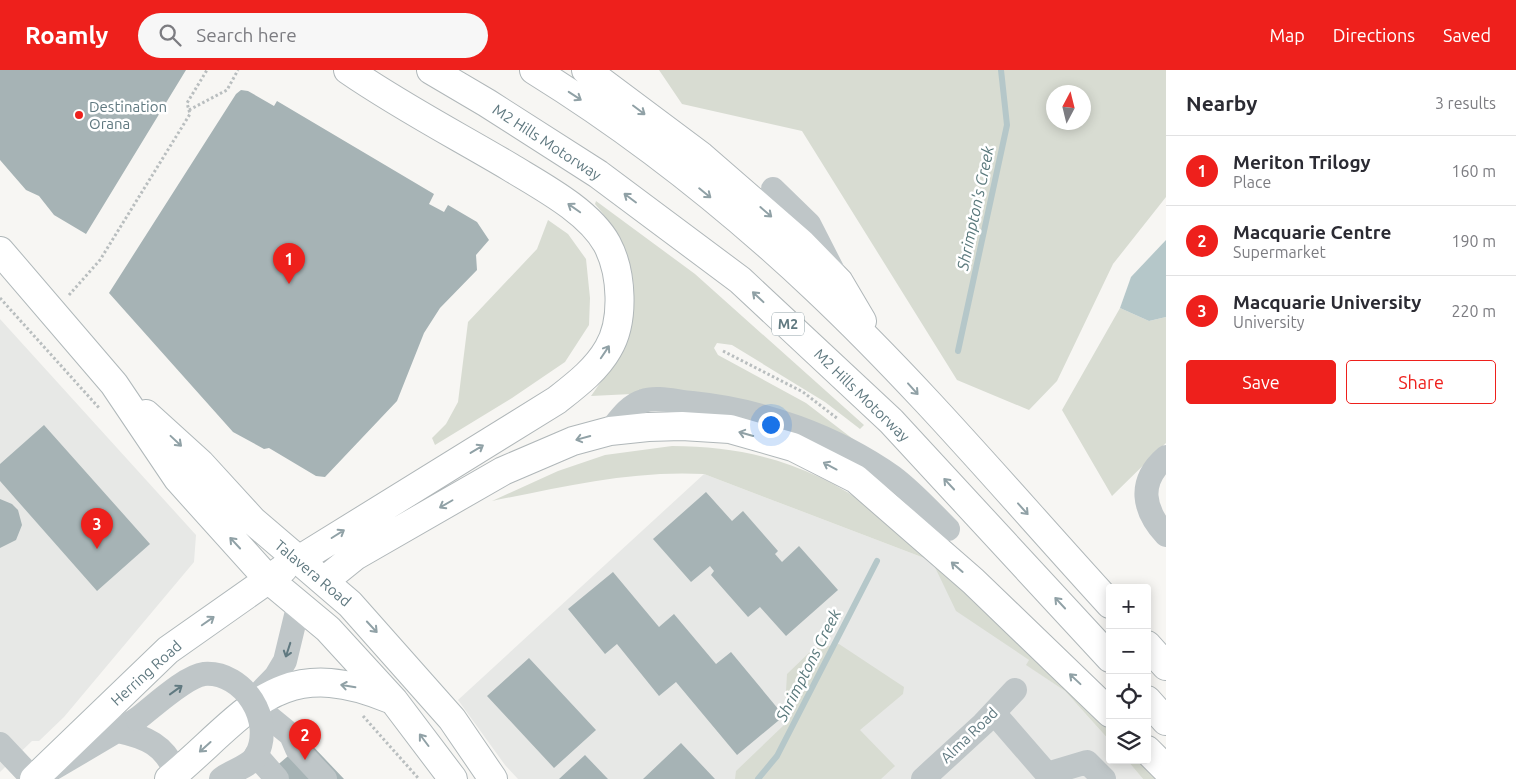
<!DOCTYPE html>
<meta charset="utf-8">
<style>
body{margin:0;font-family:Ubuntu,sans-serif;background:#f7f7f7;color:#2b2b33}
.controls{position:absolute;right:15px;bottom:15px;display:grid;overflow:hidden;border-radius:5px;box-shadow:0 2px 12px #0003}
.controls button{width:45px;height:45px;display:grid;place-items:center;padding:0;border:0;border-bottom:1px solid #e1e1e2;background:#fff;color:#2b2b33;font:25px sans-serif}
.compass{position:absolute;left:1046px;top:15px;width:45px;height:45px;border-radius:50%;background:#fff;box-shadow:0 2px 12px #0003;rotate:7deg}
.you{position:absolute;left:770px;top:354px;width:18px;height:18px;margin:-12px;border:4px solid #fff;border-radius:50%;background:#1a73e8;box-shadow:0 0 0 8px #1a73e833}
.badge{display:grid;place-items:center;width:32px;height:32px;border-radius:50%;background:#ee201c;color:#fff;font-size:16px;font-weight:700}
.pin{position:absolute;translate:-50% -41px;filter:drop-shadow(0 1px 2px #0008)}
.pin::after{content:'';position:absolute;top:26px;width:18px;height:15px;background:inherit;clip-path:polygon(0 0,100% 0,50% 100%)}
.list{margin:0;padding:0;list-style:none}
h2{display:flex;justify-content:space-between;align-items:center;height:65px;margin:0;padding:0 20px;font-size:21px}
h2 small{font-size:16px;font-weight:400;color:#7c7c81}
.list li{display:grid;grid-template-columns:32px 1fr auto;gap:15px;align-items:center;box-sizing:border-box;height:70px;padding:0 20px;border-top:1px solid #e1e1e2}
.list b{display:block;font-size:19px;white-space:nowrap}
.list p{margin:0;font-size:16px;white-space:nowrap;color:#7c7c81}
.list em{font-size:16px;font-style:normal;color:#7c7c81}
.actions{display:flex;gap:10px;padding:15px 20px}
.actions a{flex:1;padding:11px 0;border:1px solid #ee201c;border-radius:5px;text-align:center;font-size:18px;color:#ee201c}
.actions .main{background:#ee201c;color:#fff}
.icon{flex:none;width:28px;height:28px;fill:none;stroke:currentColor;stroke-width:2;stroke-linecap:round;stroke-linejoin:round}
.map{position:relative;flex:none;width:1166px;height:709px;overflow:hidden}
header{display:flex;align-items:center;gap:30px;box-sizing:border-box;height:70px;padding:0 25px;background:#ee201c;color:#fff}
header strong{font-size:24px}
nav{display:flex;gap:28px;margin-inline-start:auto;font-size:18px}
.search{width:350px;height:45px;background:#f7f7f7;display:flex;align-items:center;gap:12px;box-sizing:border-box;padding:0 18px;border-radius:28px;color:#7c7c81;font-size:19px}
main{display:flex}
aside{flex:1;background:#fff}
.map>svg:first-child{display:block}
</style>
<header>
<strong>Roamly</strong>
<div class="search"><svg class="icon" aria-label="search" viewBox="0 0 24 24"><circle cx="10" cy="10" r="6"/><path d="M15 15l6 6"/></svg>Search here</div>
<nav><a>Map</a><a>Directions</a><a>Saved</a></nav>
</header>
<main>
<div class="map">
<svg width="1166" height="709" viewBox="0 0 1166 709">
<rect width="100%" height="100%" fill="#f7f6f3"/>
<path fill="#e7e8e6" d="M0 249 196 465 194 492 64 647 39 671H32L0 702Z
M704 404 932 491 1030 591 1027 595 1065 621 1110 671V690H1127L1143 709H518L505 695 458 630Z"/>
<path fill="#d8dcd2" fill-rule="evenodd" d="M659 0H1166V127L1113 194 1057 311 1029 340 957 310 802 61 682 34ZM1084 22V52H1054V22Z
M596 131 695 204 864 355 860 359 825 332 732 275 717 273 714 278 718 285 806 333 853 369 652 323 591 326C640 259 654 202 595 134Z
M548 150 568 164 586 189 590 228 589 255 565 292 512 328 435 375 432 368 446 354 458 332 468 252 537 179Z
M1120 238 1149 251 1166 247V373L1112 426 1062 340Z
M672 376C752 376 820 397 883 447 909 467 932 492 956 514 998 553 1040 591 1082 630L1110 658V671L1065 621 1026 595 1029 590 956 541 932 491 704 404C632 400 562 417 492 431L558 401 605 385Z
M839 574 904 617 903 624 860 660 895 696 881 709H735L736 701 784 655 787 604 813 579Z
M1127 690H1142L1161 709H1143Z"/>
<path fill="#b5c7c9" d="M1166 170V247L1149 251 1120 238 1131 207Z"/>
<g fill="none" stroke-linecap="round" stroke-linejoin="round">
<path stroke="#b5c7c9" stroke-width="6" d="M958 281 1007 55 1001 0
M758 709 777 686 877 491"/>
</g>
<path fill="#a6b3b5" d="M0 0H186L86 164 54 145 39 126 26 120 0 90Z
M241 20 248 21 274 36 277 31 434 124 429 134 444 142 448 135 477 152 489 170 476 185 477 200 440 238 424 263 397 331 325 407 316 406 269 378 264 379 233 362 109 223 236 24Z
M44 355 150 474 97 521 0 411V394Z
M706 422 732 451 743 441 778 481 775 484 782 492 799 476 838 520 786 566 760 537 748 547 711 505 714 501 710 496 691 512 653 469Z
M0 429 12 434 18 440 22 455 16 470 0 478Z
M613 502 659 557 674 544 716 594 731 582 784 646 737 685 676 612 659 626 617 574 605 584 568 539Z
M529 588 596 660 554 698 487 626Z
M307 670 344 709H261Z
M681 673 715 709H643Z
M585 685 608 709H559Z"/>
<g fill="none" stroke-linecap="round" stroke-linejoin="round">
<defs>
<path id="major" d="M0 181 114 314 178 409 268 509 328 559 394 631 453 709
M146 344 200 393 253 451 350 534 452 649 493 709
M34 709 168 580 283 499
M169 709C247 644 278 582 390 629"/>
<path id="highway" d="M431 0 487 33 598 104 740 210 891 351 1110 588
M534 0C634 62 729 137 815 218 920 317 1013 428 1110 534
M586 0 701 86 801 173 839 212 862 251
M297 491 557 330C576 315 596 300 608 279 625 251 622 202 607 174 589 141 541 116 510 97 456 65 400 36 348 0
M324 511 355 486 503 401 573 371 610 361 648 357 682 356 730 359 793 377 856 409 973 511 1110 643
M1147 575 1166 596
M1147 630 1166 651
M1147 680 1166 699"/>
</defs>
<use href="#major" stroke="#b0b8ba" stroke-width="30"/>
<use href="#highway" stroke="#b0b7b9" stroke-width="30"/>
<path stroke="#b9bebf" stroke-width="3" stroke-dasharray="2.5 2.5" stroke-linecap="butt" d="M189 40 227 20 238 0
M69 225 100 190 190 44 187 33 207 0
M0 228 100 339
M723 281 803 322 838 349
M363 646 419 709"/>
<path stroke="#bfc6c8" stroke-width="24" d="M773 119 809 154 832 199
M610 361C619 350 629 335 643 331 657 326 677 332 692 333 762 340 835 366 893 407 913 422 930 441 948 459
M1166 387C1137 412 1143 440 1166 465
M249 634 276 606 285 591 299 533
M258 638 291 665 297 679 325 709
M994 643 1047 704 1087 692 1104 709
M118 661C146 667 165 675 176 703
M0 674 33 709
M256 685 277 709
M54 698 137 649
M923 709 983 654 1015 620"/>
<use href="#major" stroke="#fff" stroke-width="28"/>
<use href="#highway" stroke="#fff" stroke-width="28"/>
<path stroke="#bfc6c8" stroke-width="24" d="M137 649C153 637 186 606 204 604 244 601 275 651 256 686 249 697 231 701 221 709"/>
</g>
<defs><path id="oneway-shaft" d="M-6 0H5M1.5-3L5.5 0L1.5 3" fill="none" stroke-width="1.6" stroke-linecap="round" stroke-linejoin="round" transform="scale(1.25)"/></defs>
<g stroke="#90a1a6">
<use href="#oneway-shaft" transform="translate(575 26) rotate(33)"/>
<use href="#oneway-shaft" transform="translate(639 40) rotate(37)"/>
<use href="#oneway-shaft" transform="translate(705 123) rotate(39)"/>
<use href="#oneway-shaft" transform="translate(630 128) rotate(-143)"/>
<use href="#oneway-shaft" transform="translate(574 138) rotate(-145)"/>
<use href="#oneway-shaft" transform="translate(766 142) rotate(41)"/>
<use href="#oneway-shaft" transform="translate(758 227) rotate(-137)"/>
<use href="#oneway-shaft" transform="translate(605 282) rotate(-56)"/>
<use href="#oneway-shaft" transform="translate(913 319) rotate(48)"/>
<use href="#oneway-shaft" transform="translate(746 364) rotate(-164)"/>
<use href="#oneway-shaft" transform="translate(583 368) rotate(165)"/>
<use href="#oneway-shaft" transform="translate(176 371) rotate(43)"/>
<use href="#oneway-shaft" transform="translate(477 379) rotate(-31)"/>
<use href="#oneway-shaft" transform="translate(830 396) rotate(-152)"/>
<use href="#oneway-shaft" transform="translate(949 414) rotate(-133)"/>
<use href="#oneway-shaft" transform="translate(446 434) rotate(150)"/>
<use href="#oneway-shaft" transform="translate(1023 439) rotate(48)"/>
<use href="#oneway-shaft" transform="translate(338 464) rotate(-32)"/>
<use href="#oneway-shaft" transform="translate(235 473) rotate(-133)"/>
<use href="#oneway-shaft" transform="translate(957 497) rotate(-139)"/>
<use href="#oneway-shaft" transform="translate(1060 533) rotate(-133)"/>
<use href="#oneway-shaft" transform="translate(208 551) rotate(-35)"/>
<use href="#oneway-shaft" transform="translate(372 557) rotate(47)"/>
<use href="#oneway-shaft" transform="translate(1075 609) rotate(-137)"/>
<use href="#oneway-shaft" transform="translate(348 616) rotate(-171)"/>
<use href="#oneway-shaft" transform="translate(424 670) rotate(-127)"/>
<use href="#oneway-shaft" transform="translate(205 677) rotate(138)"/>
</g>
<g stroke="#607980">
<use href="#oneway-shaft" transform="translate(288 580) rotate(108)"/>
<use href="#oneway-shaft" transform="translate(176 620) rotate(-36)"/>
</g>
<circle fill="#ee201c" stroke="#fff" stroke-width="2" cx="79" cy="45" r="5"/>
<g text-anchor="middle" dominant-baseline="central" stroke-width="5" stroke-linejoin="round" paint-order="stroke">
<rect fill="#fff" stroke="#90a1a6" stroke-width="1" x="772" y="242.5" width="32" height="23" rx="4"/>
<g font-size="14" font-weight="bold" fill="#607980">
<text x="788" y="254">M2</text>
</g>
<g font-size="15" fill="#607980" stroke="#fff" text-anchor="start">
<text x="89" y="36">Destination<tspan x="89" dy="17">Orana</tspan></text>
</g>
<g font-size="15" fill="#607980" stroke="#fff">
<text transform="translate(547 72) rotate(33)">M2 Hills Motorway</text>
<text transform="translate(862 325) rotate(44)">M2 Hills Motorway</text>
<text transform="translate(313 503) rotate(40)">Talavera Road</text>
<text transform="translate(146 603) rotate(-42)">Herring Road</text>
<text transform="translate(969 665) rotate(-44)">Alma Road</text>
</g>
<g font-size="16" font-style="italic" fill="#5a797c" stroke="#fff">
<text transform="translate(975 138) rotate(-78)">Shrimpton's Creek</text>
<text transform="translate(808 595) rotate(-63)">Shrimptons Creek</text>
</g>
</g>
</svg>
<div class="controls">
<button>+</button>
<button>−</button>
<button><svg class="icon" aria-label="locate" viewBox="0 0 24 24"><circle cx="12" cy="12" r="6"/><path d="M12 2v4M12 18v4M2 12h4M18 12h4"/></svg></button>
<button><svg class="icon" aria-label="layers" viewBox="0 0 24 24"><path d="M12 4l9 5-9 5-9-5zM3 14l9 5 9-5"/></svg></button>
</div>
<svg class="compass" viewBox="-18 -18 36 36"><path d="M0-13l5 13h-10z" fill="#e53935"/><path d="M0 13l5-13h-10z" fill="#7c7c81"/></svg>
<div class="you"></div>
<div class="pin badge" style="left:289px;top:214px">1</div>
<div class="pin badge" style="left:305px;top:690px">2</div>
<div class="pin badge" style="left:97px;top:479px">3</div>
</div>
<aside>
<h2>Nearby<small>3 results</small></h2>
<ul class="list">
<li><span class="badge">1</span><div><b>Meriton Trilogy</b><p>Place</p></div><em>160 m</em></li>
<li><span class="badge">2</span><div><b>Macquarie Centre</b><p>Supermarket</p></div><em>190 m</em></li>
<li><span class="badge">3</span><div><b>Macquarie University</b><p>University</p></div><em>220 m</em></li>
</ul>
<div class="actions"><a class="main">Save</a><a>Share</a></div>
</aside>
</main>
